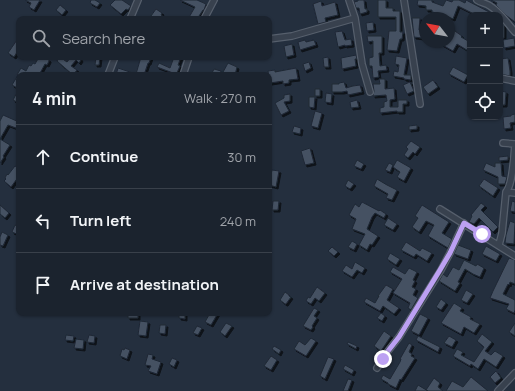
<!DOCTYPE html>
<meta charset="utf-8">
<style>
body{margin:0;font-family:Manrope,sans-serif;background:#242b36;color:#f1f3f6}
.controls{position:absolute;right:12px;top:12px;display:grid;overflow:hidden;border-radius:8px;box-shadow:0 1px 3px #0004}
.controls button{width:36px;height:36px;display:grid;place-items:center;padding:0;border:0;border-bottom:1px solid #39404a;background:#1b232e;color:#f1f3f6;font:20px sans-serif}
.compass{position:absolute;left:419px;top:12px;width:36px;height:36px;border-radius:50%;background:#1b232e;box-shadow:0 1px 3px #0004;rotate:301deg}
.stop{position:absolute;width:12px;height:12px;margin:-9px;border:3px solid #bca0f2;border-radius:50%;background:#fff}
.stop.end{background:#bca0f2;border-color:#fff;box-shadow:0 1px 4px #0008}
.list{margin:0;padding:0;list-style:none}
h2{display:flex;justify-content:space-between;align-items:center;height:52px;margin:0;padding:0 16px;font-size:17px}
h2 small{font-size:13px;font-weight:400;color:#a0a4aa}
.list li{display:grid;grid-template-columns:26px 1fr auto;gap:12px;align-items:center;box-sizing:border-box;height:64px;padding:0 16px;border-top:1px solid #39404a}
.list b{display:block;font-size:15px;white-space:nowrap}
.list em{font-size:13px;font-style:normal;color:#a0a4aa}
.icon{flex:none;width:22px;height:22px;fill:none;stroke:currentColor;stroke-width:2;stroke-linecap:round;stroke-linejoin:round}
.map{position:relative;flex:none;width:515px;height:391px;overflow:hidden}
.search{position:absolute;background:#1b232e;box-shadow:0 1px 3px #0004;left:16px;top:16px;width:256px;height:44px;display:flex;align-items:center;gap:10px;box-sizing:border-box;padding:0 14px;border-radius:8px;color:#a0a4aa;font-size:15px}
.panel{position:absolute;background:#1b232e;box-shadow:0 1px 3px #0004;left:16px;top:72px;width:256px;height:244px;border-radius:8px}
.map>svg:first-child{display:block}
</style>
<div class="map">
<svg width="515" height="391" viewBox="0 0 515 391">
<defs>
<filter id="shadow"><feDropShadow dx="2" dy="2" stdDeviation="0" flood-color="#0009"/></filter>
</defs>
<rect width="100%" height="100%" fill="#242f3e"/>
<path fill="#455162" stroke="#1f2835" filter="url(#shadow)" d="M25 0H40L34 10 29 7 31 3Z
M91 0H95L100 3 97 7 90 3Z
M115 0H122L131 6 128 10 126 9 121 14 110 5Z
M180 0H197L206 4 204 10H203L197 19H188L195 7Z
M358 0H364L365 9H367V12L360 14 359 8H356L354 2 358 1Z
M378 0H386V8H393V11H400V32H403L402 39H400L397 51 387 50 389 31H396V17H378Z
M418 0H432V2L443 6 446 0 452 2 453 0H459L465 3 466 0 495 15H471L472 13 458 6 453 19 442 14 432 12V10H426V6L417 5Z
M491 0H515V22L507 16 496 5 497 3Z
M321 1 322 6 335 2 338 15 325 18 326 22 318 24 313 4Z
M60 5 66 10 62 15 56 10Z
M156 9 162 13 161 15 166 19H155L151 16Z
M412 18H420L419 30 423 31 422 38 414 37Z
M500 21 504 25V38L500 39Z
M373 22 374 30 367 31 366 23Z
M452 29 462 36 461 37 470 42V52L457 44 453 51 437 42H449V34Z
M342 31 345 40 351 39 352 45 345 46V45L338 47 335 32Z
M367 36H382V53H379L380 66 386 65 387 70 378 71 379 77 373 78 372 66H369V58L373 57V41L368 42Z
M19 37V49L14 57 8 53Z
M514 38 515 46 504 48 503 40Z
M305 40 306 42 314 40 316 45 300 50 298 42Z
M292 44 294 55 286 57 284 46Z
M356 55 357 59H355L356 66 342 69 341 58Z
M396 56 407 58 404 75H411V80L404 79V78L393 76 394 71 398 72 399 65 395 64Z
M39 57H44L49 60V61L47 65 45 64 39 75H19V103L13 100 19 89 12 85 18 75H17L21 68 26 71 29 65 31 66 33 63 35 64Z
M60 57 67 62 71 57H79L81 60 79 63 76 60 71 66 77 70 73 75 57 61Z
M96 57H100L99 65H95Z
M141 57H151L149 63H148L144 75H116L118 68 136 74Z
M174 57H181L178 65 180 66 176 75H173V73L157 67 159 63 170 68Z
M328 57 329 67H324L323 58Z
M508 58 510 71V76L500 74V59Z
M309 62 311 68 305 71 303 64Z
M228 63 237 67 235 75H225L222 74Z
M453 67 468 75 464 82 449 74Z
M296 68 298 79 289 80V83L283 84V81L270 83 268 71 275 70V72Z
M214 69 221 71 220 75 212 73Z
M379 79H385V89L394 88 395 99 390 100V107H398V100H407V104H403V112H397V111L380 113V108L384 107V102L387 101 386 95 373 96 374 91 373 84H380Z
M433 80 438 87 428 94 423 87Z
M344 82 346 88 353 86 360 85 362 92 348 95 347 91 342 92H332V84H339V83Z
M410 82 414 91 407 94 403 85Z
M315 89H320V96H315Z
M500 91 506 92 505 105H500Z
M326 93 332 94 331 103 325 102Z
M290 94V101L284 102 289 111 281 115 275 103 284 98V95Z
M309 97H315L314 108 309 107Z
M357 100 359 107 351 108 350 102Z
M315 111 322 113 318 128 311 126Z
M515 114V122L510 123 511 128 504 129 503 117 511 116V115Z
M3 115 19 122 16 128 8 125 0 139 10 145 3 156 4 157 0 163V121Z
M417 125V129L409 130V126Z
M294 126 301 128 300 134 292 132Z
M411 141 420 147 415 154 413 152 408 158 404 155 408 149 406 147Z
M310 148 314 163 305 165 301 151Z
M508 156V160L499 161V157Z
M357 160 364 164 361 169 354 166Z
M397 160 411 168 404 181 397 177 400 172 393 167Z
M389 163 393 165 390 172 385 170Z
M486 163 495 167V163H501L502 176 507 177 505 184H498V177L483 170Z
M15 166 19 168V176L11 187 4 181 6 179 5 178 7 174 8 175Z
M272 170 279 171 276 187 269 185Z
M377 179 387 185 397 190 392 200 386 198 388 194 374 186Z
M484 179 498 188 493 196 479 186Z
M348 180 354 184 350 189 345 186Z
M273 201H279L278 210H272Z
M512 201 515 202V212L510 211Z
M362 202 379 211 380 210 386 214 384 218 375 213 372 217 367 229 378 236 372 245 370 244 367 250 359 245 365 234 352 229 356 219 349 215 355 204 359 207Z
M481 203 485 206 481 210 498 227 493 232 479 218 474 224 469 222 472 216 471 215Z
M0 205 9 213 5 218 0 214Z
M422 205 449 222 442 233 452 239 448 248 428 236 434 225 426 221 419 232 412 227 418 218 415 216Z
M388 218 397 224 393 230 384 225Z
M510 221 515 223 514 244 505 243 506 235Z
M15 225 19 227V235L12 232Z
M2 232 8 235 3 246 0 245V237Z
M352 241 357 244 354 250 348 247Z
M406 242 420 251 422 248 432 253 427 261 416 254 414 257 401 250Z
M458 245 471 250 468 259 454 254Z
M486 246 500 254 496 261 482 254Z
M332 247 338 252 334 256 328 251Z
M390 253 400 259 396 265 387 259Z
M509 258 515 260V284L510 282 509 285 508 284 503 294 515 300V310L514 313 506 309 509 304 490 298 493 291Z
M464 260 476 266 477 264 484 268 480 277 473 274 465 269 458 282 460 283 455 291 439 281 443 274 447 277 453 267 459 270Z
M355 262 365 268 362 273 357 270 352 277 342 271 346 265 352 269Z
M393 267 405 274 409 268 417 272 413 280 415 281 412 287 416 289 413 295 418 298 411 310 408 308 410 303 393 293 402 279 390 272Z
M386 285 393 289 387 300 399 308 394 314 383 306 380 311 364 302 366 298 375 303 379 296H378Z
M317 287 325 293 319 301 315 298 311 304 306 301 308 297 310 298Z
M466 290 473 294 467 303 461 300Z
M285 292 289 295V296L291 297 286 304H285L280 300Z
M441 299 446 303 441 310 436 307Z
M454 303 462 308 460 311 471 317 470 319 480 324 474 333 464 327 461 334 441 323Z
M314 308 318 310 314 316 317 318 312 326 313 327 311 330 303 326Z
M128 313H138V318H128Z
M179 313H185V319L179 318Z
M210 313H218L211 325 205 322Z
M381 313 385 316 382 321 377 318Z
M420 314 428 318 419 335 411 331Z
M140 321 148 322 146 336 138 335Z
M226 323 232 326 225 336 220 332Z
M515 323V336L509 332Z
M160 325H166L165 334 159 333Z
M197 326 202 328 198 335 193 333Z
M384 331 391 336 381 351 374 346Z
M482 334 492 342 485 351 491 355 495 351 503 356 496 367 484 359 478 369 471 364 470 366 453 356 457 349 463 352 461 355 474 362 484 347 477 341Z
M66 335 74 336 73 341 65 340Z
M89 335 95 336 94 343 87 342Z
M418 336 440 347 438 352 416 340Z
M449 336 456 340 452 347 444 343Z
M311 338 316 341 306 356 294 349 299 341 305 345Z
M76 339 84 340 83 349 74 348Z
M348 342 357 346 356 349 347 344Z
M409 343 412 345 409 352 412 354 411 356 415 358 401 380 400 379 396 388 388 384V383L381 379 383 375 390 379 400 362 401 359H400Z
M274 346 281 350 279 354 272 349Z
M125 348 130 350 127 359 120 356 122 349 124 350Z
M148 354 153 355 152 359 161 362 157 374 148 371 151 366 145 365Z
M271 356 277 360 271 370 264 366Z
M328 357 334 359 325 379 320 376Z
M172 358 177 360 174 367 169 364Z
M345 365 354 370 352 374 343 369Z
M496 371 501 378 495 383 490 377Z
M471 377 488 391H446L452 381 463 387Z
M434 378 440 383 438 387 443 391H428L426 390Z
M348 379 352 380 348 391H343Z
M418 385 428 391H415Z"/>
<g fill="none" stroke-linecap="round" stroke-linejoin="round">
<defs>
<path id="minor" d="M349 0 355 18 362 64 370 92
M404 0 420 104
M477 0C481 3 486 3 490 6 500 12 507 23 515 32
M130 19 138 0
M204 19 214 0
M269 39 292 36 355 18
M108 75 115 57
M183 75 189 57
M500 78 515 81
M503 143 515 144
M506 192 515 193
M440 209 515 256
M499 245 502 233 506 192C513 184 514 155 515 144
M377 368 388 351 399 337 441 270 450 253 464 223
M498 391 515 373"/>
</defs>
<use href="#minor" stroke="#565f6c" stroke-width="8"/>
<use href="#minor" stroke="#38414e" stroke-width="5.5"/>
</g>
<g fill="none" stroke-linecap="round" stroke-linejoin="round">
<path stroke="#bca0f2" stroke-width="5" d="M383 359 388 351 399 337 440 270 450 253 464 223 482 234"/>
</g>
</svg>
<div class="controls">
<button>+</button>
<button>−</button>
<button><svg class="icon" aria-label="locate" viewBox="0 0 24 24"><circle cx="12" cy="12" r="6"/><path d="M12 2v4M12 18v4M2 12h4M18 12h4"/></svg></button>
</div>
<svg class="compass" viewBox="-18 -18 36 36"><path d="M0-13l5 13h-10z" fill="#e53935"/><path d="M0 13l5-13h-10z" fill="#a0a4aa"/></svg>
<div class="stop" style="left:482px;top:234px"></div>
<div class="stop end" style="left:383px;top:359px"></div>
<div class="search"><svg class="icon" aria-label="search" viewBox="0 0 24 24"><circle cx="10" cy="10" r="6"/><path d="M15 15l6 6"/></svg>Search here</div>
<section class="panel">
<h2>4 min<small>Walk · 270 m</small></h2>
<ul class="list">
<li><svg class="icon" aria-label="ahead" viewBox="0 0 24 24"><path d="M12 20V5M6 11l6-6 6 6"/></svg><div><b>Continue</b></div><em>30 m</em></li>
<li><svg class="icon" aria-label="left" viewBox="0 0 24 24"><path d="M17 20v-9H6M10 6l-5 5 5 5"/></svg><div><b>Turn left</b></div><em>240 m</em></li>
<li><svg class="icon" aria-label="arrive" viewBox="0 0 24 24"><path d="M6 21V4h12l-3 4 3 4H6"/></svg><div><b>Arrive at destination</b></div></li>
</ul>
</section>
</div>
